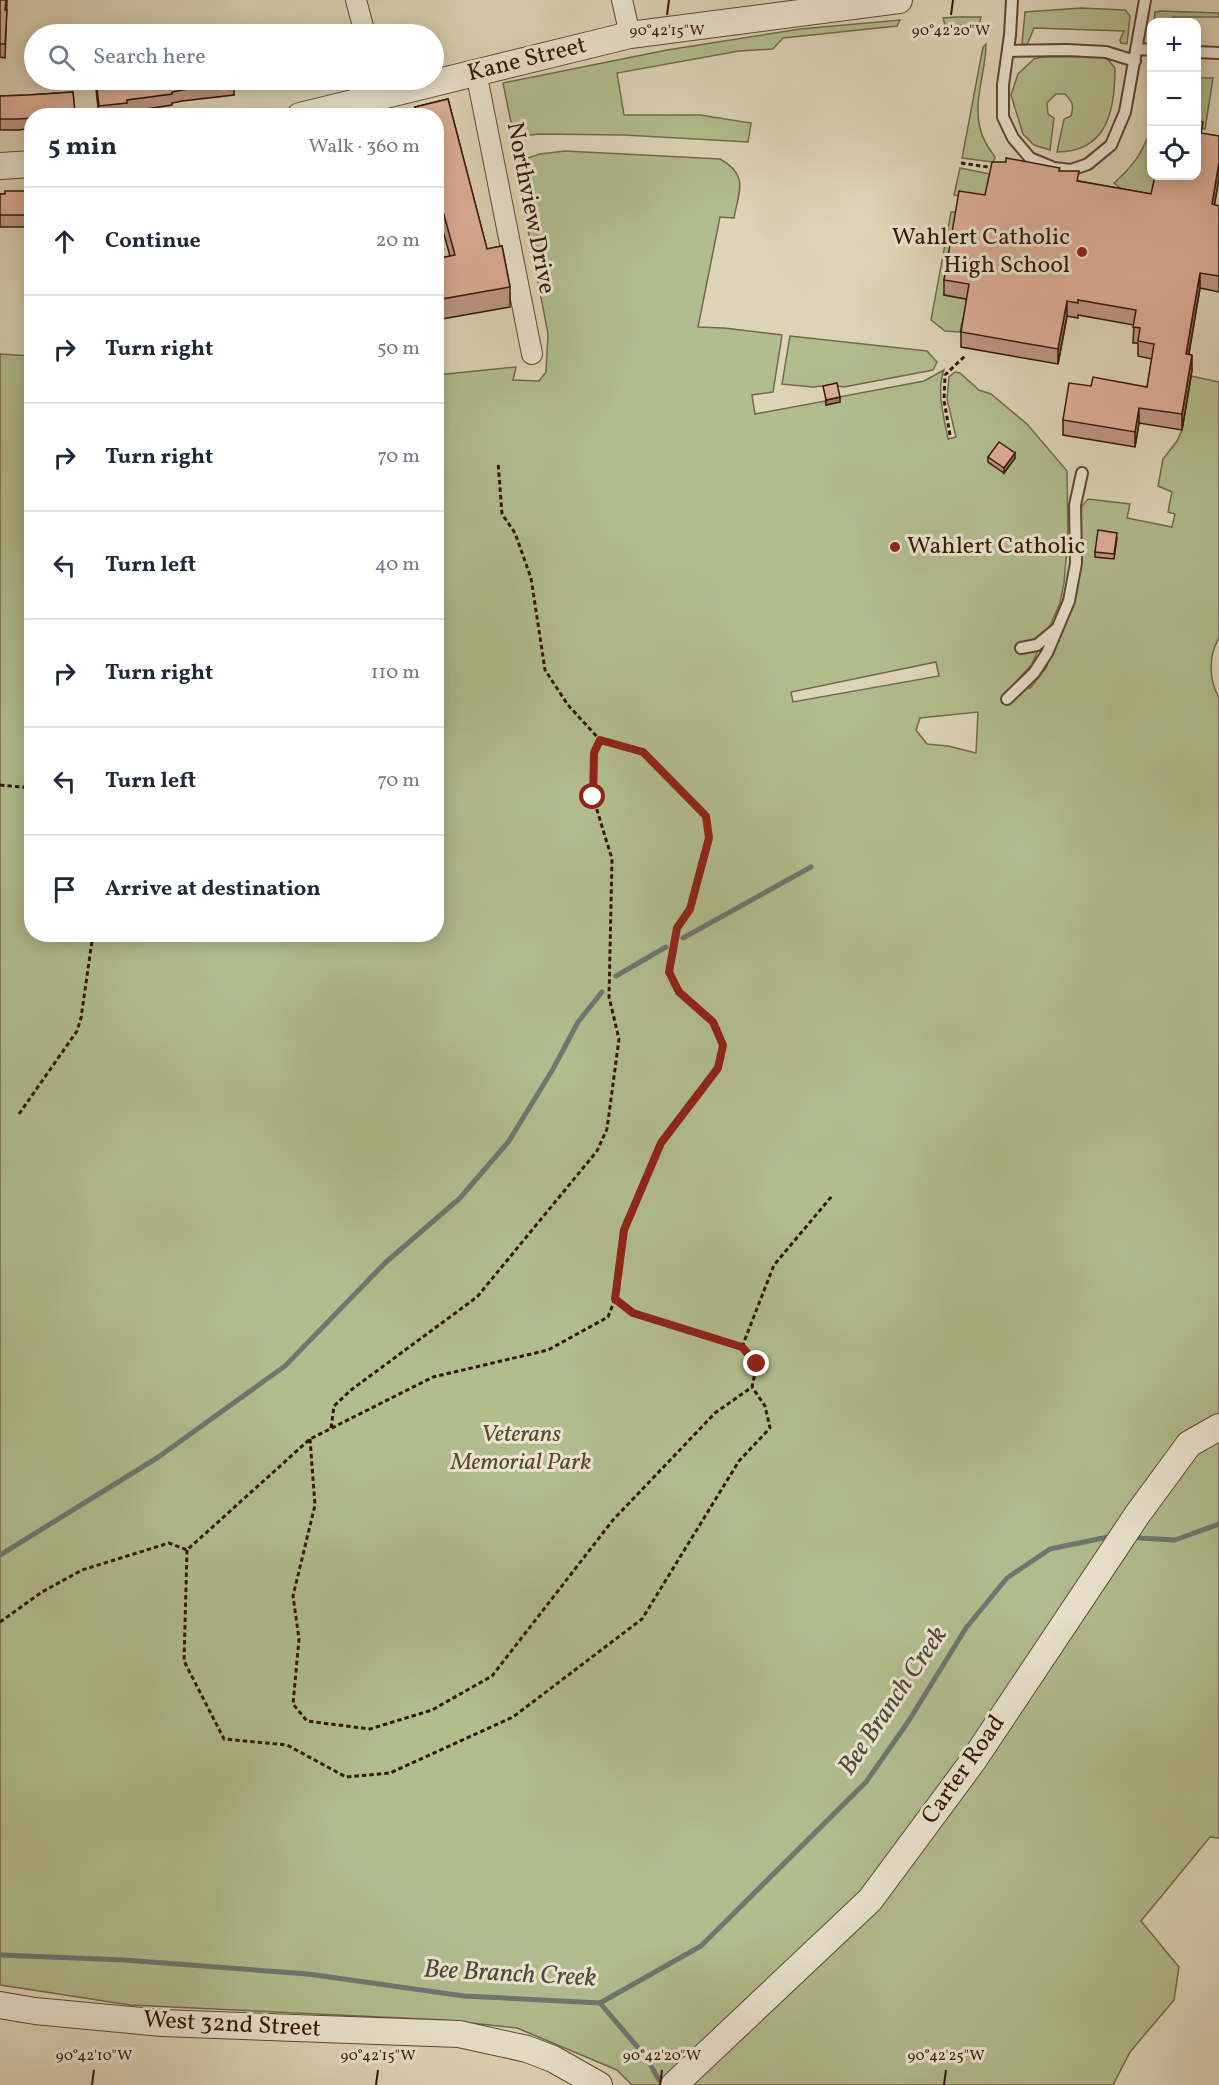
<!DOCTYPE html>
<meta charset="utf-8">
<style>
body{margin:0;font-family:Vollkorn,serif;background:#f6f6f7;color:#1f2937}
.controls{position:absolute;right:18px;top:18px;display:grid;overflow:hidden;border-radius:12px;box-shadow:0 3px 15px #0003}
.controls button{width:54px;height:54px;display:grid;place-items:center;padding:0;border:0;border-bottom:2px solid #e0e1e3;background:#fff;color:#1f2937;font:30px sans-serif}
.stop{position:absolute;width:18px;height:18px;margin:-14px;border:4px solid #8f2418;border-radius:50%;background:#fff}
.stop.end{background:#8f2418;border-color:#fff;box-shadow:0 2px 6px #0008}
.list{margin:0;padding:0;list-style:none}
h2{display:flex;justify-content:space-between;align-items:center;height:78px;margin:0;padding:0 24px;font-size:26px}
h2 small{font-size:20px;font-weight:400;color:#747a83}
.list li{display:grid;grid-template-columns:39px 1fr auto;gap:18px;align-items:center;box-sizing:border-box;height:108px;padding:0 24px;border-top:2px solid #e0e1e3}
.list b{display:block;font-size:22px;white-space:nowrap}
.list em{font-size:20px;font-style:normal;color:#747a83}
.icon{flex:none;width:33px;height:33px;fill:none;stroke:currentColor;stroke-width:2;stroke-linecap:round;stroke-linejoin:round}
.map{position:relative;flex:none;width:1219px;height:2085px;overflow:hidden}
.search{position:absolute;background:#fff;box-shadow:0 3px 15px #0003;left:24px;top:24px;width:420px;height:66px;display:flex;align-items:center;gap:15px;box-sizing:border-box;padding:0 21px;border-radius:33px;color:#747a83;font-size:22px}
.panel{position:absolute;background:#fff;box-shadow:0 3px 15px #0003;left:24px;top:108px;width:420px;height:834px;border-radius:24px}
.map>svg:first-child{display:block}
</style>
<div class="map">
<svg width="1219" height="2085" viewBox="0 0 1219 2085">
<rect width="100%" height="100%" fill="#ded5b7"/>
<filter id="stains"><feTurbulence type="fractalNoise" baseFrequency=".00333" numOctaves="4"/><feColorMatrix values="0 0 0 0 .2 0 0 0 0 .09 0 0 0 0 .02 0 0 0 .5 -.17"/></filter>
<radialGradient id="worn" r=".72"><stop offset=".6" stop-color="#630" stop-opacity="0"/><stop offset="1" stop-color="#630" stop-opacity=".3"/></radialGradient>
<path fill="#b2bd8e" stroke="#726a4a" stroke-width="1.5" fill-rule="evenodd" d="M1081 8 1125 10 1130 16 1127 44 1121 43 1120 40 1124 31 1034 28 1027 45 1022 44 1025 12Z
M1161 11 1219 13V17H1173L1169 22H1154L1155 12Z
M956 17H981L979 26 945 25 943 18Z
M900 20 897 26 783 38 773 49 739 51 617 73 624 115H700L751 123 748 142 624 135 539 134 514 137 503 83 667 50 800 29Z
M986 44C986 71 973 101 980 128 982 138 989 149 995 157L993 162 962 158 983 47Z
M1105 56 1115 68C1115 109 1108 152 1057 152L1064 119 1071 116C1074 106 1073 102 1065 94H1056L1047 103 1048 114 1054 118 1050 150 1034 145 1023 134 1011 95 1018 74 1034 59 1042 57Z
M1197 78H1213L1205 129 1197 127Z
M1150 131H1151L1152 176H1157L1151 209 1134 199 1114 183C1132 167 1142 154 1150 131Z
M565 151 720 159C749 175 739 190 734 218L720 217 698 327 724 328 782 335 773 392 752 395 755 414 825 401 827 405 840 402 839 397 924 381 944 370C936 391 944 417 948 439L956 437 947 399 949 377 955 372 960 373 979 390 991 394 1027 424 1067 471 1068 537 1064 583 1060 603 1049 628 1034 639 1018 643V653L1039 648 1032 664 1015 683 1030 688 1046 668 1059 635 1082 506 1088 499 1130 504 1127 518 1172 527 1175 514 1168 512 1172 492 1158 486 1163 459 1177 441 1182 430 1191 376 1219 382V638C1208 656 1209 680 1219 698V1838L1210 1837 1141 1921 1179 1967 1174 2000 1130 2052 1113 2085H632L617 2070 517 2028 443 2020 130 2005 0 1985V354L31 356 32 934H436L437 375 516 367 513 380 539 381 546 372 548 334 515 162 540 154ZM936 662 939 676 793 702 791 692ZM978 712 976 753 948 746 927 744 916 730 920 718Z
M960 168 990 174 985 201 954 195Z
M951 212H958L944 295 969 300 965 322H962L960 332 945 331 931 320Z
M790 336 927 351 937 362 933 370 844 387 831 385 813 387 782 384Z"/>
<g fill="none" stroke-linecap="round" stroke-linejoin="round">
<path stroke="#6e7770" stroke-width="5" d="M683 938 811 867
M616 976 666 947
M1139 1538 1175 1540 1219 1524
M0 1555 157 1458 285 1366 385 1263 460 1198 509 1141 553 1069 578 1022 602 992
M0 1955 124 1960 308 1974 464 1996 600 2003 701 1946 866 1782 908 1722 966 1628 1007 1578 1050 1549 1108 1537
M600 2003 646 2057 659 2080"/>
<defs>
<path id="service" d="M1012 0 1010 35 1003 85V117L1013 138 1030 158 1054 168 1071 170 1088 164 1111 145 1125 112 1145 0
M1138 49 1152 50
M1008 51 1067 50 1106 52 1135 61
M1196 52 1219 53
M1021 648 1037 645 1055 630
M1007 699 1034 673 1047 653 1069 601 1076 563 1075 505 1082 473"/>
<path id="minor" d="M356 0 365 34
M622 0 630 35
M476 72 532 354
M376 80 380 95"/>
<path id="tertiary" d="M300 116 630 35 899 0
M0 166 32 164
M0 2005 35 2011 162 2023 459 2034 527 2049 553 2059 599 2085
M674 2085 870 1900 973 1761 1137 1515 1189 1444 1219 1427"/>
</defs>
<use href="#service" stroke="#5e4732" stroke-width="14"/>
<use href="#minor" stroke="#5e4732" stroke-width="22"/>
<use href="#tertiary" stroke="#5e4732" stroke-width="28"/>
<path stroke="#331806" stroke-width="3" stroke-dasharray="4.5 3" stroke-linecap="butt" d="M961 163 994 168
M950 435 944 400 945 375 966 355
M0 785 32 788
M19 1114 77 1031 81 1018 93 934
M742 1347 774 1265 832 1196
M331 1428 334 1406 351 1390 477 1297 597 1151 607 1129 619 1039 609 997 612 859 593 797 594 753 600 740
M310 1439 315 1505 293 1596 299 1639 293 1704 307 1721 370 1729 432 1710 492 1676 613 1520 715 1413 752 1387 757 1364 742 1347 633 1313 615 1299 624 1230 661 1143 718 1068 723 1045 713 1022 679 992 669 972 677 928 690 909 709 839 707 816 643 752 600 740 568 705 545 670 531 578 515 533 502 514 498 462
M187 1550 184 1661 224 1739 287 1745 346 1777 390 1773 513 1717 642 1619 739 1461 770 1428 765 1406 752 1387
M0 1622 42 1592 82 1570 169 1543 187 1550 310 1439 433 1377 548 1350 608 1317 615 1299"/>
<use href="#service" stroke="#eae4d0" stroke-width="10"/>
<use href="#minor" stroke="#eae4d0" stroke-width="20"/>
<use href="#tertiary" stroke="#eae4d0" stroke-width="26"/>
</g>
<path fill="#c09783" stroke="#331806" stroke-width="1.5" d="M0 0H7L5 58 0 57Z
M95 80H284L282 88 234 81V95L182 101 172 103V105L127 112V114L118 116H99Z
M73 92 75 116H32V128L19 130H0V96L28 95Z
M448 99 487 249 502 246 510 287V307L436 320V259L450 256 436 206V116H415V107Z
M1203 134 1219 136V178L1214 205 1219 206V292L1200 288 1189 354 1192 370 1182 430 1139 423 1135 447 1063 435V420L1091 386 1147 387 1152 359 1138 356V343H1133L1134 325 1078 315V318L1067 316 1058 364 961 347V332L967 299 944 295V280L985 195 1006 162 1060 171 1079 181 1151 194Z
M32 191V227H0V194Z
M988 457 1015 458 1004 473 988 462Z
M1117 538 1114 559 1095 557V552Z"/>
<path fill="#9c7b6a" stroke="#331806" stroke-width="1.5" d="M1219 162V178L1212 220V204Z
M1200 273V288L1186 369V354Z
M1067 301V316L1058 364V349Z
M1192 355V370L1182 430V414Z
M840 397V402L826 405V400Z
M1139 408V423L1135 447V432Z
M1015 453V458L1004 473V468Z"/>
<path fill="#dfb098" stroke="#331806" stroke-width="1.5" d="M0 0H6L5 10H7L5 44H0Z
M338 31 339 34H321Z
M96 80H234V84L182 90 172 92V94L127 100V103L99 106Z
M73 92 75 113 54 116H32V118L19 119H0V96L28 95Z
M448 99 487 249 502 246 510 287 436 300V259L455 255 436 186V116H418L415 107Z
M1197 121 1203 122 1201 133 1219 136V162L1212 204 1219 206V276L1200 273 1186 354 1192 355 1182 414 1139 408 1135 432 1063 420 1069 383 1091 386 1093 377 1147 387 1154 344 1138 341 1140 328 1133 327 1136 310 1078 300V303L1067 301 1058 349 961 332 969 284 944 280 959 191 985 195 992 162H1006V158L1060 168 1059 171H1079L1077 181 1151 194 1155 176H1197Z
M5 191H32V215H0V194H5Z
M837 383 840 397 826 400 823 386Z
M999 442 1015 453 1004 468 988 457Z
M1098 530 1117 533 1114 554 1095 552Z"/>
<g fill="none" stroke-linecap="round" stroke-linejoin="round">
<path stroke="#8f2418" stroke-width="8" d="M593 797 594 753 600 740 643 752 706 816 709 838 690 909 677 928 669 972 679 992 713 1022 723 1045 718 1068 661 1143 624 1230 615 1299 633 1313 742 1347 757 1364"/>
</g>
<path fill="none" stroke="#331806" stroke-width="2" d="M667 15 669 0M951 15 953 0M92 2085 94 2070M376 2085 378 2070M660 2085 662 2070M944 2085 946 2070"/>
<g fill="#8f2418" stroke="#eae4d0" stroke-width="2">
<circle cx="1082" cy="252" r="6"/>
<circle cx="895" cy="547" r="6"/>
</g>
<g text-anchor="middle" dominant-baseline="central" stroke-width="6" stroke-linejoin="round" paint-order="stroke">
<g font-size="24" fill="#331806" stroke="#eae4d0">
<text transform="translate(527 60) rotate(-14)">Kane Street</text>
<text transform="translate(530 208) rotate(79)">Northview Drive</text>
<text transform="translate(964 1770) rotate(-55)">Carter Road</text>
<text transform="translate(232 2025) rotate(3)">West 32nd Street</text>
</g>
<g font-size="24" fill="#331806" stroke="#eae4d0" text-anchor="end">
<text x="1070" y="238">Wahlert Catholic<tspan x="1070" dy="28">High School</tspan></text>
<text x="907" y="547" text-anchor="start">Wahlert Catholic</text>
</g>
<g font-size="24" font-style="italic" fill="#594a2f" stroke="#eae4d0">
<text x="521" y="1435">Veterans<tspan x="521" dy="28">Memorial Park</tspan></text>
</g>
<g font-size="26" font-style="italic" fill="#50483b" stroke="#eae4d0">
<text transform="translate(893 1701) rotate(-56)">Bee Branch Creek</text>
<text transform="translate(510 1974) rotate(3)">Bee Branch Creek</text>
</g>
</g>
<g font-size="15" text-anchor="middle" fill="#331806" stroke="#eae4d0" stroke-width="6" stroke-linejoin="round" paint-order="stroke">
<text x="667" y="35">90°42'15"W</text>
<text x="951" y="35">90°42'20"W</text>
<text x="94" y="2060">90°42'10"W</text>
<text x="378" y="2060">90°42'15"W</text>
<text x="662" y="2060">90°42'20"W</text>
<text x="946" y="2060">90°42'25"W</text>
</g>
<rect width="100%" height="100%" filter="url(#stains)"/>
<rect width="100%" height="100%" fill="url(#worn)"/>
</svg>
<div class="controls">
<button>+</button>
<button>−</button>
<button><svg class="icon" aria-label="locate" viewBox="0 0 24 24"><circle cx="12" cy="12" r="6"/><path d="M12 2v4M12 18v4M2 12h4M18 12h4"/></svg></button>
</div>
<div class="stop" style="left:593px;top:797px"></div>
<div class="stop end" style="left:757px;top:1364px"></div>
<div class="search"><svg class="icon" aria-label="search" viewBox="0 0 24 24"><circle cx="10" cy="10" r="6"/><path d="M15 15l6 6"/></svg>Search here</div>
<section class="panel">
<h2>5 min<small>Walk · 360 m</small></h2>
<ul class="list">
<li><svg class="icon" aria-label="ahead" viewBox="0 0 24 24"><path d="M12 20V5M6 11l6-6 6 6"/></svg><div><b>Continue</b></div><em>20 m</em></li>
<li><svg class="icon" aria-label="right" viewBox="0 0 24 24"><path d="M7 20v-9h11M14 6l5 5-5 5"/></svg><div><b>Turn right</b></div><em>50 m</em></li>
<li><svg class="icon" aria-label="right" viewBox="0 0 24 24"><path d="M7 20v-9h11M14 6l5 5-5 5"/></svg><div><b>Turn right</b></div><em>70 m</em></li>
<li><svg class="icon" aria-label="left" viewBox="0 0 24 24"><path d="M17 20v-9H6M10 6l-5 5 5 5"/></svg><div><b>Turn left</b></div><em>40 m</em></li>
<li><svg class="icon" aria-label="right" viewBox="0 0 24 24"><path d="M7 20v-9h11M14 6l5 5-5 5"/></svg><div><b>Turn right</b></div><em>110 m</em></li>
<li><svg class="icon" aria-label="left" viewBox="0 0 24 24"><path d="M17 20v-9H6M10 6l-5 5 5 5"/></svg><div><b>Turn left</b></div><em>70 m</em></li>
<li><svg class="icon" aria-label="arrive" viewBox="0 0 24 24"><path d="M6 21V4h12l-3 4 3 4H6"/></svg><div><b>Arrive at destination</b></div></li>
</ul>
</section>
</div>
